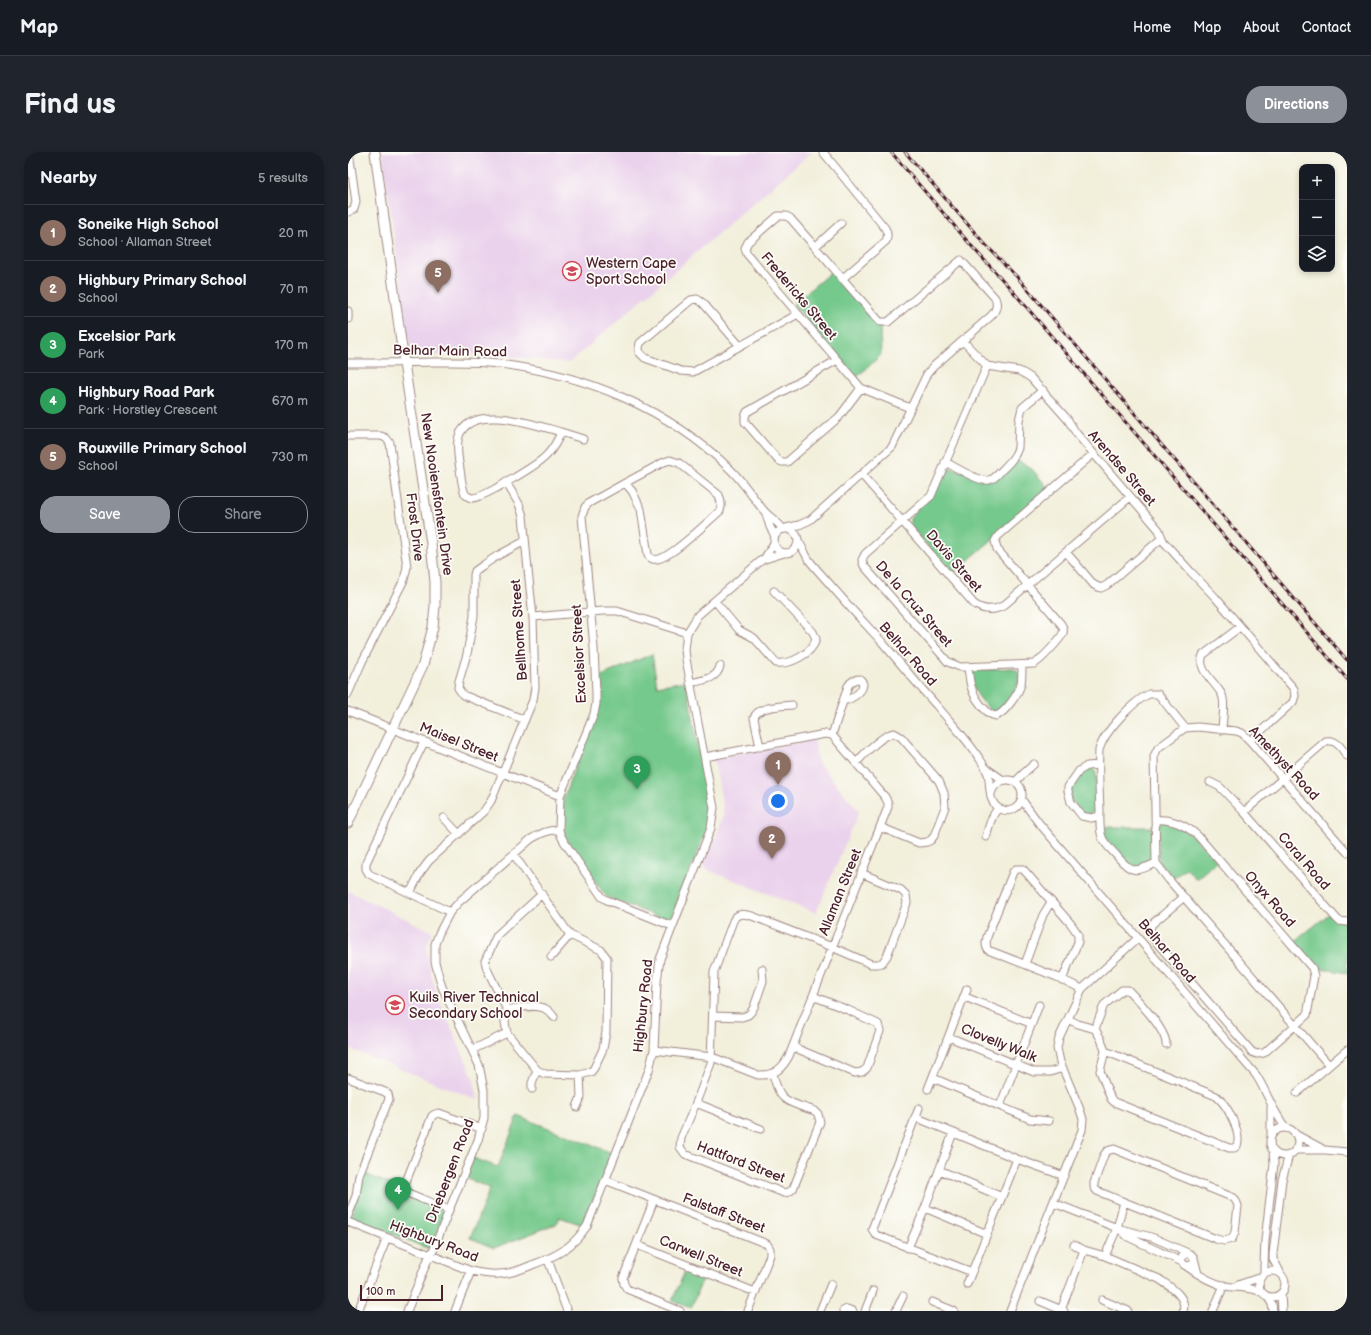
<!DOCTYPE html>
<meta charset="utf-8">
<style>
body{margin:0;font-family:"Balsamiq Sans",sans-serif;background:#20242c;color:#f1f3f6}
.controls{position:absolute;right:12px;top:12px;display:grid;overflow:hidden;border-radius:8px;box-shadow:0 2px 6px #0003}
.controls button{width:36px;height:36px;display:grid;place-items:center;padding:0;border:0;border-bottom:1px solid #363941;background:#171b24;color:#f1f3f6;font:20px sans-serif}
.scale{position:absolute;left:12px;bottom:10px;width:83px;box-sizing:border-box;padding-left:4px;border:2px solid #4a1f2b;border-top:0;font-size:11px;line-height:14px;white-space:nowrap;color:#4a1f2b;-webkit-text-stroke:3px #fdfcf7;paint-order:stroke}
.you{position:absolute;left:430px;top:649px;width:14px;height:14px;margin:-10px;border:3px solid #fff;border-radius:50%;background:#1a73e8;box-shadow:0 0 0 6px #1a73e833}
.badge{display:grid;place-items:center;width:26px;height:26px;border-radius:50%;background:#8c9099;color:#fff;font-size:13px;font-weight:700}
.pin{position:absolute;translate:-50% -33px;filter:drop-shadow(0 1px 2px #0008)}
.pin::after{content:'';position:absolute;top:21px;width:14px;height:12px;background:inherit;clip-path:polygon(0 0,100% 0,50% 100%)}
.list{margin:0;padding:0;list-style:none}
h2{display:flex;justify-content:space-between;align-items:center;height:52px;margin:0;padding:0 16px;font-size:17px}
h2 small{font-size:13px;font-weight:400;color:#9ea1a6}
.list li{display:grid;grid-template-columns:26px 1fr auto;gap:12px;align-items:center;box-sizing:border-box;height:56px;padding:0 16px;border-top:1px solid #363941}
.list b{display:block;font-size:15px;white-space:nowrap}
.list p{margin:0;font-size:13px;white-space:nowrap;color:#9ea1a6}
.list em{font-size:13px;font-style:normal;color:#9ea1a6}
.actions{display:flex;gap:8px;padding:12px 16px}
.actions a{flex:1;padding:9px 0;border:1px solid #8c9099;border-radius:16px;text-align:center;font-size:14px;color:#8c9099}
.actions .main{background:#8c9099;color:#fff}
.icon{flex:none;width:22px;height:22px;fill:none;stroke:currentColor;stroke-width:2;stroke-linecap:round;stroke-linejoin:round}
.map{position:relative;flex:none;width:999px;height:1159px;overflow:hidden;border-radius:16px}
header{display:flex;align-items:center;gap:24px;box-sizing:border-box;height:56px;padding:0 20px;background:#171b24;border-bottom:1px solid #363941}
header strong{font-size:19px}
nav{display:flex;gap:22px;margin-inline-start:auto;font-size:14px}
.intro{display:flex;align-items:center;justify-content:space-between;box-sizing:border-box;height:96px;padding:0 24px}
h1{margin:0;font-size:28px}
.button{padding:10px 18px;border-radius:16px;background:#8c9099;color:#fff;font-size:14px;font-weight:700}
main{display:flex;gap:24px;padding:0 24px}
aside{flex:1;background:#171b24;border-radius:16px;box-shadow:0 2px 6px #0003}
.map>svg:first-child{display:block}
</style>
<header>
<strong>Map</strong>
<nav><a>Home</a><a>Map</a><a>About</a><a>Contact</a></nav>
</header>
<div class="intro"><h1>Find us</h1><a class="button">Directions</a></div>
<main>
<aside>
<h2>Nearby<small>5 results</small></h2>
<ul class="list">
<li><span class="badge" style="background:#8d6e63">1</span><div><b>Soneike High School</b><p>School · Allaman Street</p></div><em>20 m</em></li>
<li><span class="badge" style="background:#8d6e63">2</span><div><b>Highbury Primary School</b><p>School</p></div><em>70 m</em></li>
<li><span class="badge" style="background:#2e9e5b">3</span><div><b>Excelsior Park</b><p>Park</p></div><em>170 m</em></li>
<li><span class="badge" style="background:#2e9e5b">4</span><div><b>Highbury Road Park</b><p>Park · Horstley Crescent</p></div><em>670 m</em></li>
<li><span class="badge" style="background:#8d6e63">5</span><div><b>Rouxville Primary School</b><p>School</p></div><em>730 m</em></li>
</ul>
<div class="actions"><a class="main">Save</a><a>Share</a></div>
</aside>
<div class="map">
<svg width="999" height="1159" viewBox="0 0 999 1159">
<rect width="100%" height="100%" fill="#fdfcf7"/>
<filter id="ink" filterUnits="userSpaceOnUse"><feTurbulence type="fractalNoise" baseFrequency=".025" numOctaves="2"/><feDisplacementMap in="SourceGraphic" scale="8" xChannelSelector="R" yChannelSelector="G"/><feConvolveMatrix kernelMatrix="1 2 1 2 8 2 1 2 1" color-interpolation-filters="sRGB"/></filter>
<filter id="wash" filterUnits="userSpaceOnUse"><feTurbulence type="fractalNoise" baseFrequency=".012" numOctaves="4" result="noise"/><feDisplacementMap in="SourceGraphic" scale="16" xChannelSelector="R" yChannelSelector="G"/><feGaussianBlur stdDeviation="0.9" result="paint"/><feColorMatrix in="noise" values="0 0 0 0 0 0 0 0 0 0 0 0 0 0 0 0 0 1.4 0 .05"/><feComposite in="paint" operator="in"/></filter>
<g filter="url(#wash)">
<rect width="100%" height="100%" fill="#f2efdb"/>
<path fill="#ead1ec" d="M34 0H464L221 211 134 202 72 203 62 197Z
M466 587 470 611 511 659 468 761 355 716 375 666V655L366 607Z
M0 739 85 780 78 795 84 826 89 843 125 925 130 948 0 896Z"/>
<path fill="#76c98c" stroke="#60745c" d="M484 119 532 173 533 203 508 226 445 152Z
M668 308 683 316 701 337 644 388 604 422 564 376 562 372V367L599 318 603 316 645 328Z
M304 502 309 534 338 529 362 657 359 677 325 763 318 768 261 746 257 743 217 686 214 678 215 647 250 555 251 525Z
M664 516 669 518C677 531 660 548 653 559L649 561 644 560C634 549 622 538 625 521L629 518Z
M508 530H511L513 534 499 545 502 535Z
M744 616 748 621 749 656C746 662 742 662 736 662L723 648 722 636 736 618Z
M817 669 841 680 869 709 848 727 838 716 825 727 811 710 810 675 813 671Z
M755 675H804L805 705 803 709 788 716 782 715 756 685Z
M981 762 999 773V821L968 816 946 790Z
M170 964 264 1001 235 1073 211 1065 208 1072 146 1096 122 1086 142 1036 117 1026 125 1006 150 1015Z
M15 1021 54 1037 94 1058 96 1064 84 1095 79 1096 3 1066Z
M337 1119 355 1126 343 1156 324 1149Z"/>
</g>
<g filter="url(#ink)">
<g fill="none" stroke-linecap="round" stroke-linejoin="round">
<defs>
<path id="street" d="M475 0 537 76C540 81 540 84 538 89L494 127
M0 60 6 57 8 50 1 0
M467 95 493 71
M0 159V167
M615 189 639 214 671 219 677 222 683 226 720 268 728 281 811 378 814 386 759 433 753 436 746 433 718 400
M392 194 355 151 349 147 343 148 292 191 291 196V200L297 206 333 219 345 220 450 162
M489 208 399 260 397 265V270L430 308 434 310H439L491 265 513 236
M0 211C28 211 56 211 85 210 107 210 129 209 151 212 237 222 321 257 383 318 396 331 405 346 417 360 423 366 430 370 435 377
M639 214 583 344 517 402 514 408 516 414 600 510 612 515 686 512C692 509 712 488 715 481 716 478 715 475 713 472L649 397 647 389 650 384 745 302
M213 280C188 273 123 250 111 284 108 292 110 303 111 311 113 321 113 332 117 342 119 344 121 346 125 346 137 345 189 313 198 304 205 297 209 290 213 280L235 287
M0 284H33L38 286 42 291 59 415 56 428 14 510 0 542
M597 310C606 314 632 331 641 328 647 327 651 321 655 317 662 310 667 305 670 296L671 268 674 256 695 238
M514 323 626 452C636 459 645 459 655 454L782 345
M277 331 316 310 322 308 331 311 371 343C373 349 374 353 372 359 361 368 318 412 305 407 304 407 300 404 300 403L293 357 284 339 277 331 241 351 237 355 234 364 246 496 248 541V552L246 562 212 644 211 678 213 684 217 691 254 745 259 748 324 774
M418 362 422 375 427 384
M438 376 451 373 462 368 544 295 579 222 586 214 643 164C648 159 650 153 647 146L613 108 540 170H532L442 66 438 64H430L400 90 397 96 399 102 513 236 562 256
M426 389a12 12 0 1 1 24 0a12 12 0 1 1-24 0Z
M814 386 816 390 843 420 867 445 946 537 947 544 945 550 902 589
M451 390C455 396 457 402 461 408 467 416 473 422 479 429 497 450 515 470 534 490 552 511 570 533 589 554 603 571 619 587 631 606 635 611 638 616 640 622 643 634 639 654 655 658 659 659 663 659 666 657 671 654 674 649 674 644 675 624 648 622 643 642
M416 407 426 391
M367 449 391 478 406 486 428 511C442 513 464 502 468 487L465 480 426 439
M185 465 255 459H269L339 481
M620 515C621 521 621 528 623 534 625 544 638 563 648 564 657 561 671 541 673 532 674 526 674 519 674 513
M342 531C354 528 369 528 372 514
M0 559 212 644
M177 568 115 543 110 536 111 529 119 502 126 464V423L127 419 134 414 149 404 177 389
M874 578C874 569 878 551 874 543 868 530 848 518 855 503L892 475
M484 583 500 534C503 529 506 527 512 527 521 535 507 545 499 548L496 546
M76 590 18 711V717L21 722 102 760
M412 595 406 566C409 554 434 554 444 553
M508 611C516 602 534 583 546 581L553 585 591 629 596 641 597 655 586 684 583 688 579 690 571 691 532 675
M751 613 739 614 731 619 720 635V639L723 650 734 664 743 666 752 664
M638 616 655 628
M667 630 676 621 686 612
M862 630 872 635 896 660 988 766 991 769 999 770
M674 648 690 670 908 923C919 940 925 960 938 976
M896 660 978 589C989 587 994 597 999 604
M96 666 111 682
M808 668C823 666 839 674 850 684L964 816 966 824 959 863 916 901 909 902 904 900 809 791C804 785 800 780 804 772L836 745
M638 685C641 674 643 665 650 656
M166 703 222 783 253 798 259 806 258 880 255 897 246 916 243 920 232 923 197 922 189 918 159 881 157 870 159 858 139 817 137 809 149 783 194 742
M808 711C788 720 784 722 769 704 764 698 756 692 754 685 751 677 752 666 752 657 751 637 750 618 751 598 756 580 784 550 801 542H810L837 576
M62 741 72 721 81 709 136 659 143 649 185 548 187 535 185 465 180 418 175 364 171 352 158 330
M203 805 222 783
M677 812 695 763 703 750
M714 828 730 790V782L723 772 675 717H668L665 720 639 785C638 790 637 794 640 798L709 825 734 837
M617 845 684 872
M159 858C170 856 185 852 196 856 200 858 203 861 206 865
M365 864 394 865 400 863 403 860 406 855 415 829 414 817
M720 867 730 872 747 877 753 887 757 899 752 919 763 947 766 950 881 996H886L889 994C894 981 879 952 868 944L757 899
M747 877 756 853 774 838H780C791 849 818 878 818 892
M601 885 686 920H702L715 916
M445 895 507 921 514 920 519 916 532 879 530 872 500 858 465 844
M124 898 159 881
M306 898 364 905 410 923C426 924 434 917 441 904L540 655V651L537 645 484 583 477 582 357 605
M981 913 821 728 808 711 806 604 810 596 837 576 850 575 888 579 894 581 902 589 999 700
M425 922C427 929 429 940 435 945 441 952 459 956 467 959L470 962 472 970 445 1037 441 1040 436 1041 337 1002 332 995 333 986 348 951 363 911 366 820 385 769C389 760 396 762 404 764L484 795 523 812H530L534 811 539 804 559 751 558 743 553 738 513 721
M0 926 37 940 40 942 41 947 11 1023 8 1044 0 1064
M585 926 682 967 701 969
M184 937V931L189 918
M580 937 619 837
M949 941 999 898
M348 951 413 977
M652 954 691 853
M229 955 233 945 232 923
M923 955V985
M571 956 524 1077 528 1083 624 1120
M567 965 669 1007 716 1024
M922 990a14 14 0 1 1 28 0a14 14 0 1 1-28 0Z
M947 982 973 996
M766 997 886 1046 889 1051 890 1054 887 1080 884 1087 876 1089 868 1087 749 1039 746 1035V1031L756 1003 759 999Z
M947 998H977L999 1000
M591 1018 654 1045
M257 1028 419 1092 422 1097V1103L400 1159
M306 1048 275 1126 276 1132 279 1137 332 1159
M706 1051 769 1076 803 1085
M577 1056 639 1082
M101 1058 60 1041 57 1036V1032L84 964 87 962 91 961 134 977
M0 1070 123 1119C133 1121 142 1123 151 1122 163 1122 174 1117 184 1113 209 1104 224 1096 239 1074L301 918 306 898 309 830 312 807 363 676 366 656 338 507 337 497 339 481 350 463 414 408 436 401
M771 1077 780 1085 834 1110
M806 1086 840 1101
M289 1093 407 1140
M726 1093 736 1098 757 1104 811 1127C821 1134 840 1145 835 1159
M560 1096 577 1056 605 981
M757 1104 769 1076 776 1050
M200 1108 219 1159
M846 1108 845 1112 841 1114 836 1113 833 1108C835 1101 842 1099 846 1106L850 1122
M838 1114C849 1122 864 1131 877 1134 890 1136 902 1135 914 1140
M911 1132a13 13 0 1 1 26 0a13 13 0 1 1-26 0Z
M932 1120 925 1107V1102L934 1028 941 1003
M916 1121V1115L917 1088 926 1012 925 999
M619 1132 669 1007
M890 1133 913 1125
M933 1142 934 1159
M919 1144 924 1152 925 1159
M754 1148 780 1159
M692 1149 716 1159
M584 1150 606 1159
M713 1158 736 1098
M10 1159 39 1086
M59 1159 80 1107 85 1099 101 1058 130 988 136 966V938L131 913 94 835 87 810V792L91 781 102 760 112 749 183 687C192 682 201 677 211 678
M107 1159 123 1119
M472 1159 483 1132
M495 1159 499 1157 505 1159
M517 1159 525 1139
M548 1159 555 1144
M662 1159 734 978 735 967 731 955 712 910 709 896 711 886 734 837 790 786
M865 1159 876 1133"/>
<path id="secondary" d="M0 671 75 513 85 475 87 454V430L83 391 56 211 27 0"/>
</defs>
<use href="#street" stroke="#9e8783" stroke-width="9"/>
<use href="#secondary" stroke="#9e8783" stroke-width="11"/>
<use href="#street" stroke="#fff" stroke-width="7"/>
<use href="#secondary" stroke="#fff" stroke-width="9"/>
<defs>
<path id="rail" d="M543 0 627 98 662 136 999 527
M557 0 635 90 669 125 999 508"/>
</defs>
<use href="#rail" stroke="#4a1f2b" stroke-width="3"/>
<use href="#rail" stroke="#fdfcf7" stroke-width="1.5" stroke-dasharray="4.5" stroke-linecap="butt"/>
</g>
</g>
<defs>
<symbol id="school-ring" viewBox="-11 -11 22 22"><circle r="9.5" fill="#fdfcf7" stroke="#d1495b" stroke-width="1.5"/><path d="M0-5L7-2L0 1L-7-2ZM-4 1L0 2.5L4 1V4Q0 6-4 4Z" fill="#d1495b"/></symbol>
</defs>
<g fill-rule="evenodd">
<use href="#school-ring" x="213" y="108" width="22" height="22"/>
<use href="#school-ring" x="36" y="842" width="22" height="22"/>
</g>
<g text-anchor="middle" dominant-baseline="central" stroke-width="3.5" stroke-linejoin="round" paint-order="stroke">
<g font-size="14" fill="#4a1f2b" stroke="#fdfcf7" text-anchor="start">
<text x="238" y="111">Western Cape<tspan x="238" dy="16">Sport School</tspan></text>
<text x="61" y="845">Kuils River Technical<tspan x="61" dy="16">Secondary School</tspan></text>
</g>
<g font-size="14" fill="#4a1f2b" stroke="#fdfcf7">
<text transform="translate(451 144) rotate(50)">Fredericks Street</text>
<text transform="translate(102 199) rotate(1)">Belhar Main Road</text>
<text transform="translate(774 316) rotate(49)">Arendse Street</text>
<text transform="translate(89 342) rotate(82)">New Nooiensfontein Drive</text>
<text transform="translate(67 375) rotate(83)">Frost Drive</text>
<text transform="translate(606 409) rotate(49)">Davis Street</text>
<text transform="translate(566 452) rotate(49)">De la Cruz Street</text>
<text transform="translate(171 478) rotate(-94)">Bellhome Street</text>
<text transform="translate(231 502) rotate(-93)">Excelsior Street</text>
<text transform="translate(560 502) rotate(49)">Belhar Road</text>
<text transform="translate(111 590) rotate(22)">Maisel Street</text>
<text transform="translate(936 611) rotate(47)">Amethyst Road</text>
<text transform="translate(956 709) rotate(49)">Coral Road</text>
<text transform="translate(492 740) rotate(-68)">Allaman Street</text>
<text transform="translate(922 747) rotate(49)">Onyx Road</text>
<text transform="translate(819 799) rotate(49)">Belhar Road</text>
<text transform="translate(295 854) rotate(-84)">Highbury Road</text>
<text transform="translate(651 891) rotate(22)">Clovelly Walk</text>
<text transform="translate(393 1010) rotate(21)">Hattford Street</text>
<text transform="translate(102 1019) rotate(-69)">Driebergen Road</text>
<text transform="translate(376 1061) rotate(21)">Falstaff Street</text>
<text transform="translate(86 1089) rotate(21)">Highbury Road</text>
<text transform="translate(353 1104) rotate(22)">Carwell Street</text>
</g>
</g>
</svg>
<div class="controls">
<button>+</button>
<button>−</button>
<button><svg class="icon" aria-label="layers" viewBox="0 0 24 24"><path d="M12 4l9 5-9 5-9-5zM3 14l9 5 9-5"/></svg></button>
</div>
<div class="scale">100 m</div>
<div class="you"></div>
<div class="pin badge" style="left:430px;top:633px;background:#8d6e63">1</div>
<div class="pin badge" style="left:424px;top:707px;background:#8d6e63">2</div>
<div class="pin badge" style="left:289px;top:637px;background:#2e9e5b">3</div>
<div class="pin badge" style="left:50px;top:1058px;background:#2e9e5b">4</div>
<div class="pin badge" style="left:90px;top:141px;background:#8d6e63">5</div>
</div>
</main>
